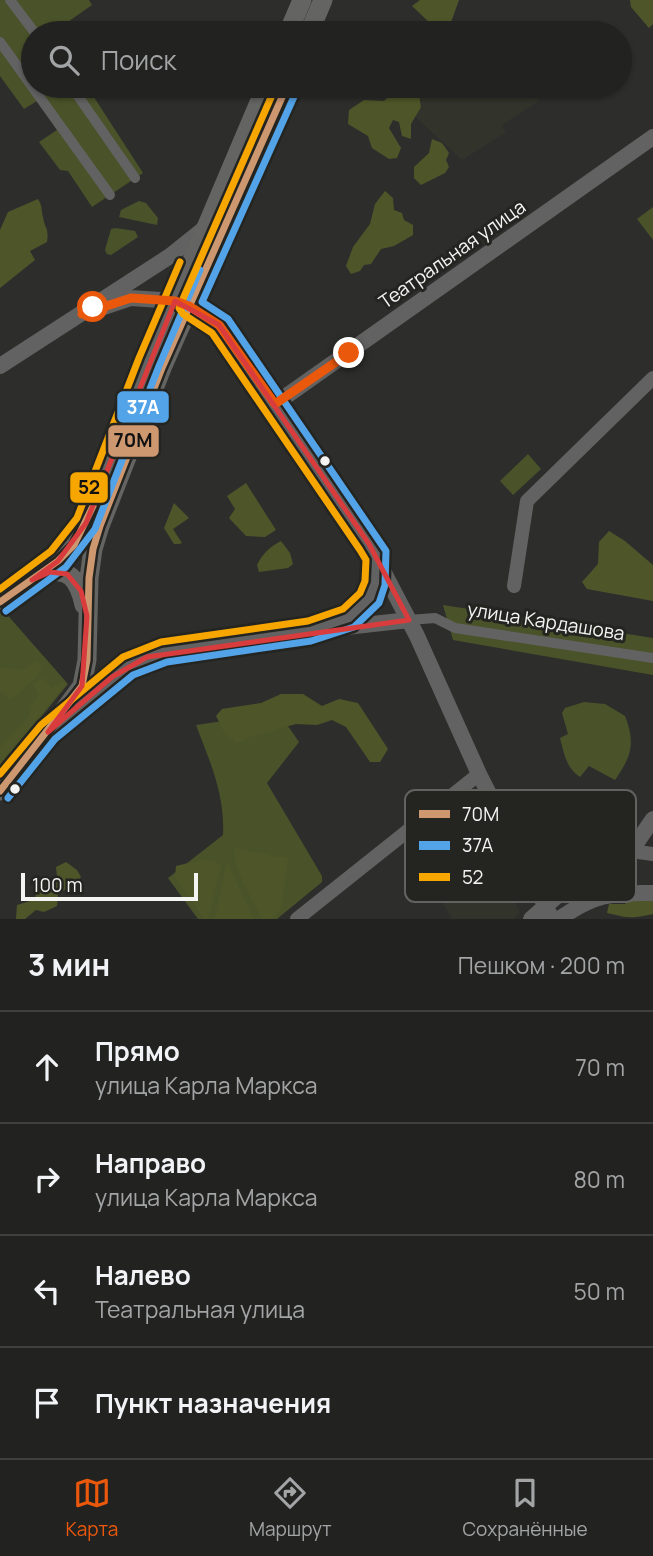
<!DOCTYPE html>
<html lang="ru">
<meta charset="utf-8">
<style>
body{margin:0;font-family:Manrope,sans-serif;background:#2e2f2e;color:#f1f3f6}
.scale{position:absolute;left:21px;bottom:18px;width:177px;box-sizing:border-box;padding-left:7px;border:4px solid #f4f5f2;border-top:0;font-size:19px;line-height:24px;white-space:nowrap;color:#f4f5f2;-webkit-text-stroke:5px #242521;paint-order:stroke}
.stop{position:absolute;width:21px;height:21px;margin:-16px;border:5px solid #ea580c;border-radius:50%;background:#fff}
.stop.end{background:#ea580c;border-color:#fff;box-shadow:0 2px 7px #0008}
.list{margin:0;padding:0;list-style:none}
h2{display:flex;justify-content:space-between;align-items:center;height:91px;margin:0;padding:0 28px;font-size:30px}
h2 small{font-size:23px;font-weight:400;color:#a2a4a5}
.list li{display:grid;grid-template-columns:46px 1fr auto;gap:21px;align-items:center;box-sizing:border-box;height:112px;padding:0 28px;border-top:2px solid #3f3f3f}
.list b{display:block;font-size:26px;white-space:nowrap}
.list p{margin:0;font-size:23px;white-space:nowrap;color:#a2a4a5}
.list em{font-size:23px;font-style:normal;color:#a2a4a5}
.icon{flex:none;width:38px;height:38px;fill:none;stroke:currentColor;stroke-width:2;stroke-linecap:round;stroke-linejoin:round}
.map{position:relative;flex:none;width:653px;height:919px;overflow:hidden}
.search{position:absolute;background:#222221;box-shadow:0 2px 5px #0004;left:21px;right:21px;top:21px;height:77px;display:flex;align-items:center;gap:18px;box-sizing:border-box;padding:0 24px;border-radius:38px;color:#a2a4a5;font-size:26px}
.sheet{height:539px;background:#222221}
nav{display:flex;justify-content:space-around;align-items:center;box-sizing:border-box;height:98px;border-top:2px solid #3f3f3f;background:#222221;font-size:19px;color:#a2a4a5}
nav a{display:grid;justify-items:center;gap:4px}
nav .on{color:#ea580c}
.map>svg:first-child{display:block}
</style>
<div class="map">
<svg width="653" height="919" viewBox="0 0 653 919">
<rect width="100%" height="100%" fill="#2d2e2c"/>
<path fill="#32342b" d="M425 86H528L539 101 502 125 506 132 462 160 405 107Z
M467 808 474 822 475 831 478 830 520 912 514 919H452L438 894 409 854Z"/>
<path fill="#4a5229" d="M0 0H89L92 5 52 33H33V86H90L92 89 90 91 143 173 92 207 68 171 60 170 39 142 57 130 37 101 24 109 0 76Z
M139 201 146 203 158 218 157 225 119 217 121 210Z
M653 207V240L637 219Z
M116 228 135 231 138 237 111 255 107 254 105 250 111 229Z
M528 454 541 469 513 495 500 481Z
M443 605 653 638V675L453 640Z
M3 610 68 684 0 767V612Z
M584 702 605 704 625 716C636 744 631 757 615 780L589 766 580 777C566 768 564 753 560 738L568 734 562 713 565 708Z
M279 713 299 742 267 783 322 876V882L277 919H198L168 878 223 835C225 794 210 762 196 725Z"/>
<path fill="#4e5629" d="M420 0H459L447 33H434L430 23 412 6Z
M630 0H653V24L649 28 631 7Z
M414 86 418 89 421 107 411 124V139L402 136 399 122 393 120 389 128 401 148 397 158 389 159 372 148 368 136 348 124 349 110 364 100 384 101 395 91Z
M432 139 442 143 449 153 446 160 449 167 445 173 421 185 414 178V167L429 153Z
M385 191 393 198 394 210 402 213 404 220 413 225V235L394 246 381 249 371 264 364 265 360 271 351 274 346 266 353 247 370 224 375 204Z
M38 199C43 207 41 210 43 217 45 230 49 226 47 242L30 251 35 260 0 288V230L8 212Z
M246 483 276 530 265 537 246 536 229 518 235 509 227 496Z
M174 503 189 518 173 529 182 543 179 544H174L164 528Z
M609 531 625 541 653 565V601L587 589 582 582 598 564 599 542Z
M281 541 290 553 293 564 288 568 259 572 257 565C263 553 270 547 281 541Z
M35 661 42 665 38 676 10 700 0 690V668L24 670Z
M43 678 52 689 62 682 66 684 0 764V747L29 717 31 705 39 695 33 684Z
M281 694H303L322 706 339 699 358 703 388 749 380 762H370L346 727 332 720 317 725 296 724 252 736 237 743 224 732 216 716 222 709 261 703Z
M235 848 278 857H288L281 910 269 919H262C252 899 234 871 235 848Z
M205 859 221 864 208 919H204L175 877 176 866Z
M66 862 77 870 81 877 74 886 58 893 57 906 44 912 36 910 25 919H16L17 905 34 900 38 890 53 885 57 877 56 867Z
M227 863 254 919H215Z
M644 897 653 901V914C630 919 629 918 607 913L609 904H625L631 898Z"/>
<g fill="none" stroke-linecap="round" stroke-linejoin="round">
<path stroke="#626262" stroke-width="10" d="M10 0 35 33
M0 42 110 195
M71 86 135 178
M409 620 435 618 455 628 653 658"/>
<path stroke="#626262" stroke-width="14" d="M514 586 527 501 653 378
M631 851 653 854
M297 919 479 774"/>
<path stroke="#626262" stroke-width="16" d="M189 306 219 325 369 544 417 636 479 774 552 919
M104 307 131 298 175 301
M0 366 170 256 205 228
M275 404 653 137
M333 624C368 612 374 594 377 559
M66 717 128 666 164 652 310 631 409 620
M531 919 557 896 621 860 631 851 653 819
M559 919C593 895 612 892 653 893"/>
<path stroke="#646463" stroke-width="19" d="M288 33 302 0
M309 33 323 0
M41 576C68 563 79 581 84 605
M0 602C36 577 64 563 86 523L149 362 266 86
M0 791 48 732 82 686 87 660 89 578 93 549 100 526 162 368 287 86"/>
<defs>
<path id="bus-1" d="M0 602 58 561 74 545 93 506
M0 791 82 686 87 660 89 578 93 549 100 526 162 368 287 86"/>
<path id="bus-2" d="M6 611 66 567 95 529 159 366 200 270
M8 798 55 739 133 675 167 662 311 641 354 627 379 603 385 585 386 551 228 319 202 302 297 90"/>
<path id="bus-3" d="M0 589 51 551 77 518 139 358 180 262
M0 774 41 725 123 657 161 642 308 621 343 609 360 593 365 581 366 560 360 550 212 333 183 314 179 308 276 86"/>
</defs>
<use href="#bus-1" stroke="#242521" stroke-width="12"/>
<use href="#bus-2" stroke="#242521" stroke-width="12"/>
<use href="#bus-3" stroke="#242521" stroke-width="12"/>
<use href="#bus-1" stroke="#cd976f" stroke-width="7"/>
<use href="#bus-2" stroke="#53a3e8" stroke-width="7"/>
<use href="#bus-3" stroke="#f7a600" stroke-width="7"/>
</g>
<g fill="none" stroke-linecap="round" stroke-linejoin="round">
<path stroke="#ea580c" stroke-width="9" d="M93 307 82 314 131 298 175 301 189 306 219 325 275 404 349 353"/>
</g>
<path fill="none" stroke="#d93c3c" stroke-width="5" stroke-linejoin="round" d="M175 301 219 325 369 544 409 620 147 657 112 677 48 732 82 686 87 616 81 591 67 574 50 572 32 580 58 561 86 523Z"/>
<g fill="#f4f5f2" stroke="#242521" stroke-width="2.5">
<circle cx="325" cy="461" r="6"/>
<circle cx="15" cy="789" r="6"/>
</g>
<g text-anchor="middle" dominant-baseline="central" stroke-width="6" stroke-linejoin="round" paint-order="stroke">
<g font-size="19" fill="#f4f5f2" stroke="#242521">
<text transform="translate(452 254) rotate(-35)">Театральная улица</text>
<text transform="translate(546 621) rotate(9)">улица Кардашова</text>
</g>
</g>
<rect x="405" y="790" width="231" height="112" rx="10" fill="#242521" stroke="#626360" stroke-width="2"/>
<rect x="419" y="810" width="31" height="8" fill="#cd976f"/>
<rect x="419" y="841" width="31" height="9" fill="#53a3e8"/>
<rect x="419" y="873" width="31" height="8" fill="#f7a600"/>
<g font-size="19" fill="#f4f5f2">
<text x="462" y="821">70М</text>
<text x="462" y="852">37А</text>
<text x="462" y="884">52</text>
</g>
<g stroke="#242521" stroke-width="2.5">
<rect x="116" y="390" width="54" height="34" rx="7" fill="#53a3e8"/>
<rect x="107" y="424" width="53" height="34" rx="7" fill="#cd976f"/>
<rect x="69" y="471" width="40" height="33" rx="7" fill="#f7a600"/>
</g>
<g font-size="19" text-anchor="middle" font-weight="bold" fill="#fff">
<text x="143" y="414">37А</text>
</g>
<g font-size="19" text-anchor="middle" font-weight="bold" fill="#111">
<text x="133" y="447">70М</text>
<text x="89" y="494">52</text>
</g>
</svg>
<div class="scale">100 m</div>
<div class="stop" style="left:93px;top:307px"></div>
<div class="stop end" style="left:349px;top:353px"></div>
<div class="search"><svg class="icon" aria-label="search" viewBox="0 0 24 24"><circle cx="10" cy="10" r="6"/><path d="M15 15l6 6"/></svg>Поиск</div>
</div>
<section class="sheet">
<h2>3 мин<small>Пешком · 200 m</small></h2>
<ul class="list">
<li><svg class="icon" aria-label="ahead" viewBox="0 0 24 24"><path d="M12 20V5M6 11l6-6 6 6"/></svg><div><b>Прямо</b><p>улица Карла Маркса</p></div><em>70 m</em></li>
<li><svg class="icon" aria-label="right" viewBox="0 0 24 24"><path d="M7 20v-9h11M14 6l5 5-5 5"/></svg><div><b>Направо</b><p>улица Карла Маркса</p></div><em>80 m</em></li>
<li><svg class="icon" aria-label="left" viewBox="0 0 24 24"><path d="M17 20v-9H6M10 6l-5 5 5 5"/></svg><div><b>Налево</b><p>Театральная улица</p></div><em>50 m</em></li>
<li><svg class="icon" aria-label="arrive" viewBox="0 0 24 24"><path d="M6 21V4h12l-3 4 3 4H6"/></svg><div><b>Пункт назначения</b></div></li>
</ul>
</section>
<nav>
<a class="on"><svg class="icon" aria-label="map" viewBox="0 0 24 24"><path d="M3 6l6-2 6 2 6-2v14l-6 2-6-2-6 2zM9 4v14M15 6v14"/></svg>Карта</a>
<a><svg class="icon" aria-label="directions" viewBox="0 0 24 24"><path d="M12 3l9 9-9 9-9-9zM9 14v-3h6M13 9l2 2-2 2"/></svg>Маршрут</a>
<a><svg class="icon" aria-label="saved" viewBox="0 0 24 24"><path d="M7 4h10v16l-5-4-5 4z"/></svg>Сохранённые</a>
</nav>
